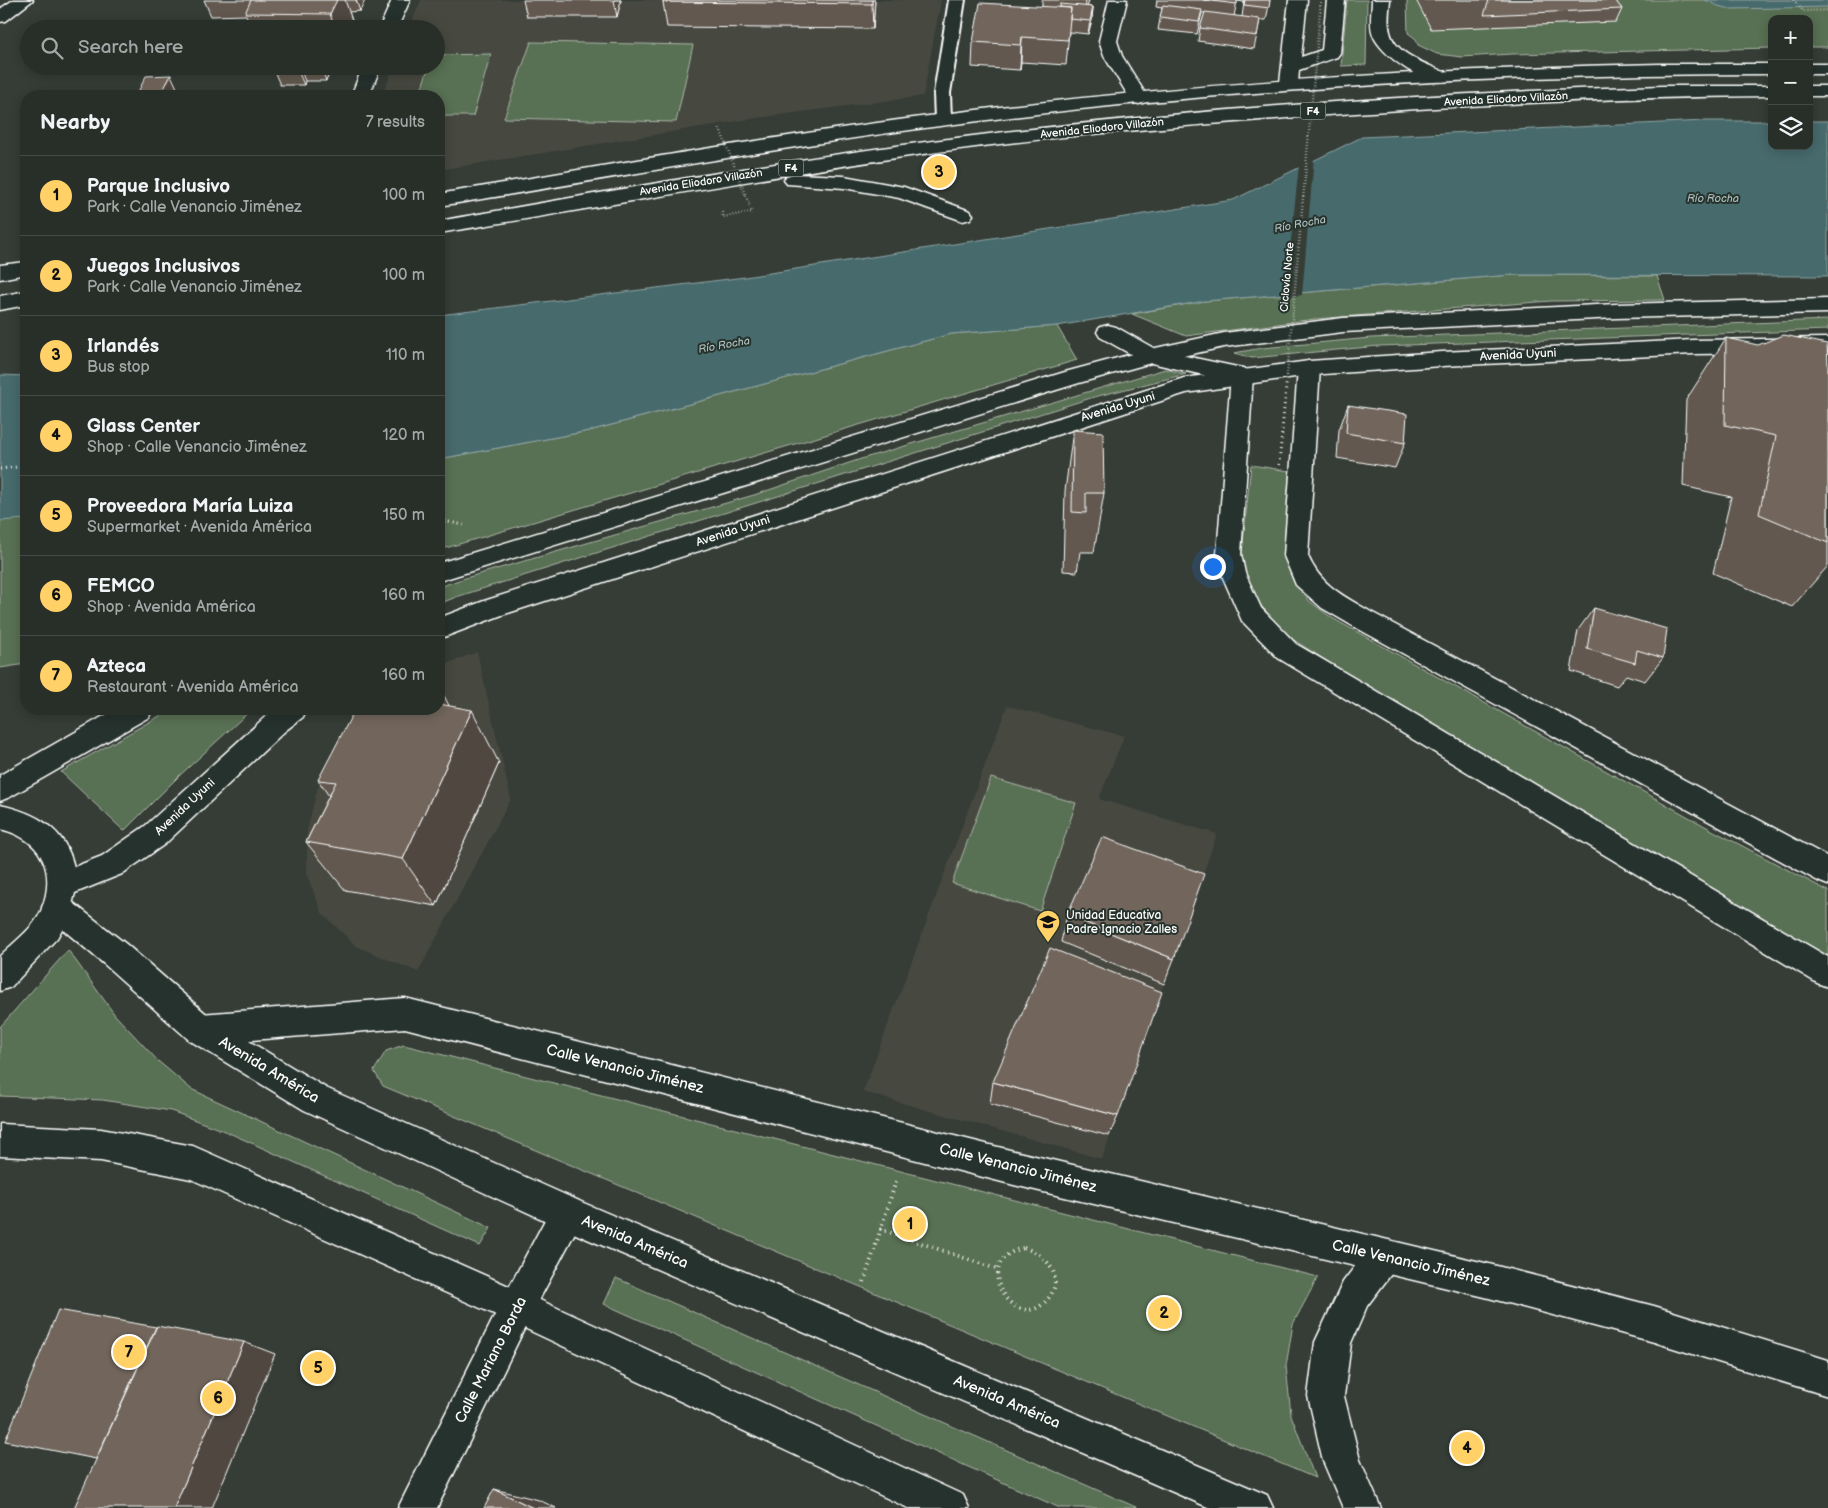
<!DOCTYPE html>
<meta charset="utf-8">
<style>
body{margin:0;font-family:"Balsamiq Sans",sans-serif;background:#343a34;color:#f1f3f6}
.controls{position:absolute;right:15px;top:15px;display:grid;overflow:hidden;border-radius:10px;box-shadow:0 2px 12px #0003}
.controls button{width:45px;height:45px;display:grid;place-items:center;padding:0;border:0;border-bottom:1px solid #444a45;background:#282e28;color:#f1f3f6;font:25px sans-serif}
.you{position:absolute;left:1212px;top:566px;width:18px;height:18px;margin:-12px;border:4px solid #fff;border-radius:50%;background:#1a73e8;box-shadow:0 0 0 8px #1a73e833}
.badge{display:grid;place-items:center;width:32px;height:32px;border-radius:50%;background:#ffd166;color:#111;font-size:16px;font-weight:700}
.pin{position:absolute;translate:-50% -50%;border:2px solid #fff;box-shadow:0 1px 5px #0006}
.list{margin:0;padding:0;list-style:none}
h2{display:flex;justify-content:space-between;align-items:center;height:65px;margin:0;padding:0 20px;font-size:21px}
h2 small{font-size:16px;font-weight:400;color:#a5a8a8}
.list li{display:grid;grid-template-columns:32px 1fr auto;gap:15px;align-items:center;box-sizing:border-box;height:80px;padding:0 20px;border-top:1px solid #444a45}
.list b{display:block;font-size:19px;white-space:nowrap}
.list p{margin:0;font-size:16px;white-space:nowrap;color:#a5a8a8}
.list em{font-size:16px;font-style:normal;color:#a5a8a8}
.icon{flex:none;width:28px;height:28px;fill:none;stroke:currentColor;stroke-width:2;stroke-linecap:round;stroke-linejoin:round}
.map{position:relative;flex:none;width:1828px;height:1508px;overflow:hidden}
.search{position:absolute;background:#282e28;box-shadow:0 2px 12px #0003;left:20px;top:20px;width:425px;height:55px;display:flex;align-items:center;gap:12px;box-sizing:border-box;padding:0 18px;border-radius:28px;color:#a5a8a8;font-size:19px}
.panel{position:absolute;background:#282e28;box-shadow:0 2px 12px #0003;left:20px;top:90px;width:425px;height:625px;border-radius:20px}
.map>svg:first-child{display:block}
</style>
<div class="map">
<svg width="1828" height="1508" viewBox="0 0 1828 1508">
<rect width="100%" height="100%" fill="#353d36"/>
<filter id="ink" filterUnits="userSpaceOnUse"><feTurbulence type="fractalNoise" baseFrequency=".02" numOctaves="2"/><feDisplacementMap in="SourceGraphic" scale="10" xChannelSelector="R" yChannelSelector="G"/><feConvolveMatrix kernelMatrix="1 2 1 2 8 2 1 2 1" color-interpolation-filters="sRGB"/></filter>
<g filter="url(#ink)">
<path fill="#474941" d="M421 0H941L923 96 756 118 439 170V96H382L394 66H436V29H409Z
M477 652 511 799 418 972 356 946 322 913 307 875V830L317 790 337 748 439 709V667Z
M1007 706 1124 736 1099 799 1217 834 1102 1159 863 1092Z"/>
<path fill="#596f53" stroke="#acb7a9" d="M1347 0H1367L1366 65 1341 66Z
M1407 0H1828V47H1809V19H1772V48L1512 54 1462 57 1437 54 1418 45 1416 39 1408 33Z
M531 42 693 45 676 122 504 118Z
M491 54 473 116H439V96H419L429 66H436V55Z
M1511 275 1657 276 1665 300 1551 301 1315 319 1186 336 1132 314 1205 301Z
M1828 320V330L1379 346 1252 358 1234 353 1262 348 1371 338Z
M1057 326 1077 360 439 550V459L589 431 951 334Z
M1165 369 1186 374 1094 397 456 597 439 604V587L462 579 754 495 861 459Z
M1251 465 1289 471 1285 556 1291 574 1309 601 1332 618 1712 830 1828 891V959L1347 674 1286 635 1258 602 1246 583 1241 562Z
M26 498V664L0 668V502Z
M172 709H252L178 777 124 831 61 772Z
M991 778 1076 803 1040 911 952 883Z
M68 950 115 1015 158 1061 191 1089 491 1228 480 1246 227 1132 171 1111 103 1100 0 1096V1027Z
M404 1045 1318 1277 1293 1324 1286 1366 1291 1415 1315 1478 383 1086 374 1071 386 1051Z
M616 1278 1138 1508H1060L604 1304Z"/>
<path fill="#476b6d" stroke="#91a6a7" d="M1705 0H1828V7L1731 9 1718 6Z
M1705 121H1772V146H1809V121H1828V276L1511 275 1205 301 1057 326 951 334 589 431 439 459V315L745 277 1233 200 1362 137Z
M0 375 26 376V519L0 521Z"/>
<path fill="#353d36" d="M1314 157 1302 295 1285 297 1299 165Z"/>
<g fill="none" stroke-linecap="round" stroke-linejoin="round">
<defs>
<path id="lane" d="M949 0H965L950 93 951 120 949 124H937L935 120 934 93Z"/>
<path id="street" d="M13 0H33L6 21 0 22V9Z
M392 0H410L397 29H379Z
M1109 0H1127L1117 41 1122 56 1148 98 1146 102 1139 104 1132 102 1104 56 1099 41Z
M1289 0H1307L1301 57 1322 50 1327 0H1345L1340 53 1337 57 1299 70 1298 83 1295 87 1289 88 1283 87 1280 83Z
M1372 0H1390C1389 11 1387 22 1390 32 1395 55 1428 64 1446 73L1449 77 1446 81C1426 86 1381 56 1373 35 1369 25 1372 11 1372 0Z
M363 66H381L369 96H351Z
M1309 361 1317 363 1320 368 1308 556C1321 586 1344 596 1371 612L1828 857V885L1818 881 1353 626 1322 608 1296 585 1284 556 1298 368 1301 363Z
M1242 368 1250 371 1253 376 1241 554 1245 573 1261 608 1296 644 1828 957V987L1817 983 1278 658 1242 621 1221 573 1217 554 1231 376 1234 371Z
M405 998 1014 1151 1485 1263 1654 1306 1828 1360V1396L1654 1342 1485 1297 1014 1185 405 1028 200 1044 189 1040 184 1029 189 1018 200 1014Z
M567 1196 579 1201 584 1213 579 1225 529 1319 437 1508H398L505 1295 555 1201Z"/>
<path id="secondary" d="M57 894 67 898 126 944 211 1018 326 1088 579 1201 1267 1495 1273 1508H1210L555 1225 304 1110 189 1040 104 964 47 916 42 907 47 898Z
M0 1124 101 1129 193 1146 529 1295 963 1495 969 1508H908L505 1319 191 1179 101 1161 0 1156Z
M1383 1240 1395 1245 1400 1257 1395 1269 1367 1306 1351 1343 1344 1396 1360 1460 1381 1508H1343L1323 1461 1308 1396 1315 1342 1343 1282 1371 1245Z"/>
<path id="primary" d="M1828 299V313L1616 318 1343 332 1224 347 1151 363 1079 383 439 581V563L1065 372 1151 349 1224 333 1343 318 1616 304Z
M1828 338V352L1694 354 1442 366 1309 375 1186 393 502 615 439 639V618L484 601 1184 378 1309 361 1442 352 1694 340Z
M116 709H152L149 717 10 797 0 801V775Z
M274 709H306L303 717 285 731 165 844 122 874 75 893 69 917 57 938 11 987 0 991V956C13 943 34 928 41 911 57 871 42 839 0 829V805C36 813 65 828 74 867L102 856 145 826Z"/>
<path id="highway" d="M1660 64H1772V74C1506 74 1236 88 971 122 793 144 616 178 439 206V194C618 163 796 132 976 110 1203 82 1432 69 1660 64Z
M1809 64H1828V74H1809Z
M1662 86H1772V96C1610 97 1448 106 1287 118 1170 127 1054 136 938 152 771 175 605 207 439 233V221C622 189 805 156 989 134 1212 107 1439 93 1662 86Z
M1809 86H1828V96H1809Z
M794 174 844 176 904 187 970 211 973 215 970 219 963 221 899 198 844 188 787 184 784 180 787 176Z
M26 262V274L0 279V265Z
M26 291V305L0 310V296Z
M1108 325 1116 327 1157 350 1242 368 1250 371 1253 376 1250 381 1242 384 1143 361 1100 337 1097 332 1100 327Z"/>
</defs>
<use href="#lane" stroke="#fff" stroke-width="4"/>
<use href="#street" stroke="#fff" stroke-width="3"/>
<use href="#secondary" stroke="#fff" stroke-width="3"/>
<use href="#primary" stroke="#fff" stroke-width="3"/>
<use href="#highway" stroke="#fff" stroke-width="3"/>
<path stroke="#fff" stroke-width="2.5" stroke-dasharray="0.5 2.5" stroke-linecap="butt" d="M1794 0 1803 11 1828 10
M722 212 723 217 752 212"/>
<path stroke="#fff" stroke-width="3" stroke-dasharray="1 4" stroke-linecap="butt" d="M0 469 26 466
M439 520 464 525"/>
<path stroke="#fff" stroke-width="4" stroke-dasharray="1 4.5" stroke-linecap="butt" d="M880 1229 999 1270
M1024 1248C1044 1253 1065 1275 1050 1296 1018 1342 965 1260 1024 1248Z
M864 1282 896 1181"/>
<use href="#lane" fill="#26332d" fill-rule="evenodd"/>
<use href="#street" fill="#26332d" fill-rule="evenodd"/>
<use href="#secondary" fill="#26332d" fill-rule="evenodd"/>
<use href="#primary" fill="#26332d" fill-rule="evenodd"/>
<use href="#highway" fill="#26332d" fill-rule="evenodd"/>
<path stroke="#fff" stroke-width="2.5" stroke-dasharray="0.5 2.5" stroke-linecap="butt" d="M720 129 752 212
M1287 376 1321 0"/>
<path stroke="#fff" stroke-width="3" stroke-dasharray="1 4" stroke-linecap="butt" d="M1279 465 1287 375"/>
</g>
<path fill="#62584f" stroke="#fff" fill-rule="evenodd" d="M204 0H365L360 11 349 12 355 29H252L246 15 211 16Z
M523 0H621L617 17H527Z
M875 0 873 29 667 27 663 2Z
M1042 0H1089L1087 7H1093L1092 20 1088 34 1069 32 1066 65 1021 62 1020 70 972 67 973 42 1042 6Z
M1157 0H1270L1266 20H1260L1254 49 1198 41 1200 28 1205 13H1202L1197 34 1158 30 1162 8 1156 7ZM1237 1 1244 2 1242 17 1234 16Z
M1416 0H1615L1622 9 1616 22 1431 29Z
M272 66H333L326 81H305L304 85H280Z
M1726 338 1828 366V566L1792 607 1713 573 1731 497 1683 486 1686 400Z
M1348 405 1405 443 1395 468 1337 458 1339 430Z
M1073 430 1104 493 1094 552H1080L1077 572 1063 571 1065 491Z
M1594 608 1663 658 1645 681 1626 675 1617 686 1571 671 1578 630Z
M449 706 499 763 436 906 345 890 306 842 329 796 318 780Z
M1067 915 1174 959 1164 984 1061 942Z
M993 1082 1118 1116 1109 1136 990 1104Z"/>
<path fill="#504740" stroke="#fff" d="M336 0H345L355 29H335L330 14Z
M356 0H365L360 11Z
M614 0H621L617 17Z
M872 0H875L873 29 872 4Z
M1086 0H1089L1085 14Z
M1093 7 1092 20 1088 34 1090 21Z
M1022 37 1021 62 1020 70 1021 45Z
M296 66H299L305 81 304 85Z
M321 66H333L326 81Z
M171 75 177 88 173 96H160Z
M439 686 460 727 439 709Z
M472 710 499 763 436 906 403 859Z
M244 1342 275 1354 212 1508H174Z
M494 1489 539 1500 556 1508H533Z"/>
<path fill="#72665c" stroke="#fff" d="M251 0H337L330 14 245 13Z
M663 0H872V4L663 2Z
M1203 0H1237V4Z
M1245 0H1270L1269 8 1244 5Z
M1489 0H1615L1622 9 1484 15Z
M980 3 1071 8 1068 40 1022 37 1021 45 973 42Z
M1060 4 1093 7 1090 21 1070 19 1071 8 1060 7Z
M1163 5 1202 10 1199 22 1160 17Z
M1205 12 1260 19 1257 36 1200 28Z
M285 28H328L284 29Z
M171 75 160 96H136L146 76Z
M1784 335 1827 344 1828 366V543L1759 514 1776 436 1725 425 1726 338 1758 345Z
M1348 405 1407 414 1405 443 1346 433Z
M1073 430 1103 432 1104 493H1086V513L1072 512Z
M1594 608 1667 629 1663 658 1637 650 1635 663 1587 649Z
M439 704 472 710 403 859 306 842 336 782 318 780 355 709H439Z
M1102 837 1204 874 1174 959 1067 915Z
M1050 948 1162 992 1118 1116 993 1082Z
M58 1310 156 1327 96 1459 5 1441Z
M157 1326 244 1342 174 1508H74Z
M494 1489 533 1508H484Z"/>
</g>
<defs>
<symbol id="school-pin" viewBox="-11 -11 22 30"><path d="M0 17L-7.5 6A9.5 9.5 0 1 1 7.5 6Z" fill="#ffd166" stroke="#26332d"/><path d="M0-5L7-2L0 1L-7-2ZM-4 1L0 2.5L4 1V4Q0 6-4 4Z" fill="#111"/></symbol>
</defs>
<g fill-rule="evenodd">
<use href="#school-pin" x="1034" y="908" width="28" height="38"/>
</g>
<g text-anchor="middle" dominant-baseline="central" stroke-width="4" stroke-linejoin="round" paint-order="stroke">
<g font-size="11" fill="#fff" stroke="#26332d">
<text transform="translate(1506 99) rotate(-3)">Avenida Eliodoro Villazón</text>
<text transform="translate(1102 128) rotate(-6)">Avenida Eliodoro Villazón</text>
<text transform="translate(701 182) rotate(-9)">Avenida Eliodoro Villazón</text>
<text transform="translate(1287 277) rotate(-85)">Ciclovía Norte</text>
</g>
<g fill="#26332d" stroke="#bec2c0" stroke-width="1">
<rect x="1300.5" y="102.5" width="25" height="17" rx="4"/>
<rect x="778.5" y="159.5" width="25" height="17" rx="4"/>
</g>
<g font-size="11" font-weight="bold" fill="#fff">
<text x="1313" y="111">F4</text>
<text x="791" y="168">F4</text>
</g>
<g font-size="11" font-style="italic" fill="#acbcbd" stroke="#26332d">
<text x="1713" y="198">Río Rocha</text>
<text transform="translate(1300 224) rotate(-11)">Río Rocha</text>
<text transform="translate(724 345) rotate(-10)">Río Rocha</text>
</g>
<g font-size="12" fill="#fff" stroke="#26332d">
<text transform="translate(1518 355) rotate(-3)">Avenida Uyuni</text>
<text transform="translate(1118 407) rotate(-17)">Avenida Uyuni</text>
<text transform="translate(733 531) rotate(-18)">Avenida Uyuni</text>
<text transform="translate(185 807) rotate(-43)">Avenida Uyuni</text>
</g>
<g font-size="12" fill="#fff" stroke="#26332d" text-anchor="start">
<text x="1066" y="915">Unidad Educativa<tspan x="1066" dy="14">Padre Ignacio Zalles</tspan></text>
</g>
<g font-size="15" fill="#fff" stroke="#26332d">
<text transform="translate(625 1069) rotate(14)">Calle Venancio Jiménez</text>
<text transform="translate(269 1070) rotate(31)">Avenida América</text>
<text transform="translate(1018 1168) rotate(14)">Calle Venancio Jiménez</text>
<text transform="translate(635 1242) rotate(23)">Avenida América</text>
<text transform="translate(1411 1263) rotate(13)">Calle Venancio Jiménez</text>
<text transform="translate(491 1360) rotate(-63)">Calle Mariano Borda</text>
<text transform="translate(1007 1402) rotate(23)">Avenida América</text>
</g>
</g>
</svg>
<div class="controls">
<button>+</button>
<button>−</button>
<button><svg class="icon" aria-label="layers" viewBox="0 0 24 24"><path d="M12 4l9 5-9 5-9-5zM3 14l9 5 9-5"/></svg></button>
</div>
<div class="you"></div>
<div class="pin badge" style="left:910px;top:1224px">1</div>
<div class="pin badge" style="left:1164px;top:1313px">2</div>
<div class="pin badge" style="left:939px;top:172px">3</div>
<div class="pin badge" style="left:1467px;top:1448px">4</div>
<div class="pin badge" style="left:318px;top:1368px">5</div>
<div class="pin badge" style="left:218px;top:1398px">6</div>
<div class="pin badge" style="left:129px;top:1352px">7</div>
<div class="search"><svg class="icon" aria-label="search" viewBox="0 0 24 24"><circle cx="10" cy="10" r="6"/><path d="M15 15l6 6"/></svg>Search here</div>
<section class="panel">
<h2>Nearby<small>7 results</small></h2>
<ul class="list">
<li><span class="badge">1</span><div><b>Parque Inclusivo</b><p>Park · Calle Venancio Jiménez</p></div><em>100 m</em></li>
<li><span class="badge">2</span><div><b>Juegos Inclusivos</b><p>Park · Calle Venancio Jiménez</p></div><em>100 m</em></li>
<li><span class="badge">3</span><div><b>Irlandés</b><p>Bus stop</p></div><em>110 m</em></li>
<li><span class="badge">4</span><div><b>Glass Center</b><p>Shop · Calle Venancio Jiménez</p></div><em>120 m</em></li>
<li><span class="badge">5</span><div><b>Proveedora María Luiza</b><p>Supermarket · Avenida América</p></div><em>150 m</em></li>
<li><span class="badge">6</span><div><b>FEMCO</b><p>Shop · Avenida América</p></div><em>160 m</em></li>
<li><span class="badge">7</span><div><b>Azteca</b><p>Restaurant · Avenida América</p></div><em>160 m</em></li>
</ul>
</section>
</div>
